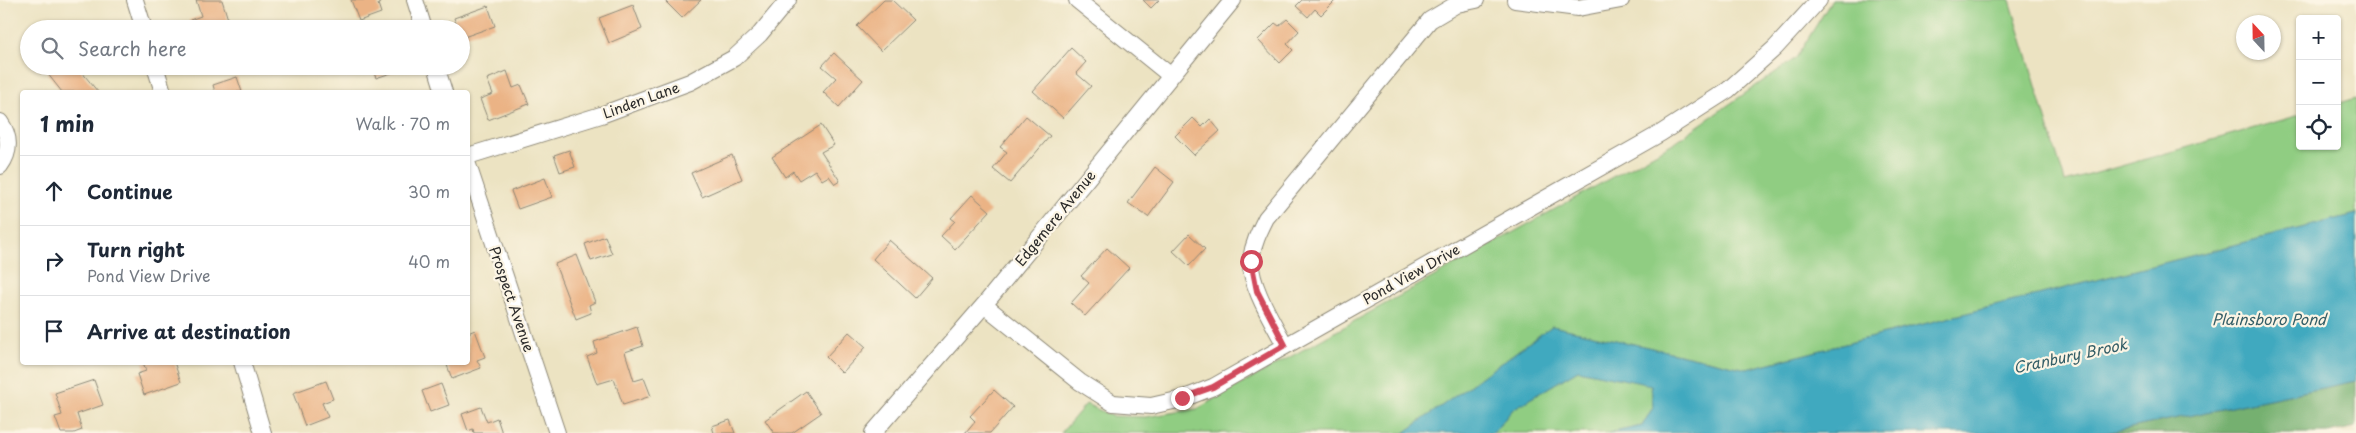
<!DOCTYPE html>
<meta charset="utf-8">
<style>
body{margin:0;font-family:"Playpen Sans",sans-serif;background:#f6f6f7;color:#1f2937}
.controls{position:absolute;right:15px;top:15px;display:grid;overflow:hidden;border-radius:5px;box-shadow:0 1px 4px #0004}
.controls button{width:45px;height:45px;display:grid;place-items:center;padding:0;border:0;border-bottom:1px solid #e0e1e3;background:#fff;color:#1f2937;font:25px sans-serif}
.compass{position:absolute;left:2236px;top:15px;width:45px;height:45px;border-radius:50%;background:#fff;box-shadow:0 1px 4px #0004;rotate:338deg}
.stop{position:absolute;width:15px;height:15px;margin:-11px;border:4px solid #d1495b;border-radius:50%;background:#fff}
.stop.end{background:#d1495b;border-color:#fff;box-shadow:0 1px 5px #0008}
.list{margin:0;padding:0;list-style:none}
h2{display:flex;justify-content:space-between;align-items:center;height:65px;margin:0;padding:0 20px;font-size:21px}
h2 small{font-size:16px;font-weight:400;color:#747a83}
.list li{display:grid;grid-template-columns:32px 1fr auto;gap:15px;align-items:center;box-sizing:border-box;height:70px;padding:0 20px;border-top:1px solid #e0e1e3}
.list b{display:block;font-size:19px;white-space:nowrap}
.list p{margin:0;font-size:16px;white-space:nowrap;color:#747a83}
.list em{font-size:16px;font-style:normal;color:#747a83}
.icon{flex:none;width:28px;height:28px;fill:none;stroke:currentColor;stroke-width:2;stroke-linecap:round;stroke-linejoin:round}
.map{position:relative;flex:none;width:2356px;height:433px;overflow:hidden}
.search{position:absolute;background:#fff;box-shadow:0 1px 4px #0004;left:20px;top:20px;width:450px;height:55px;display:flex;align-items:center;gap:12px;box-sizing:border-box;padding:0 18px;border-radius:28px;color:#747a83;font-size:19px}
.panel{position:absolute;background:#fff;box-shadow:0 1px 4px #0004;left:20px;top:90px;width:450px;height:275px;border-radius:5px}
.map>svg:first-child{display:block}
</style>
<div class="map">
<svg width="2356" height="433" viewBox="0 0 2356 433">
<rect width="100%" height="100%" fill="#fcf5e5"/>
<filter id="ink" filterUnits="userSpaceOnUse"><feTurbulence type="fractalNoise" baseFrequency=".02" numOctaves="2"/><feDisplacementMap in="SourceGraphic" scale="10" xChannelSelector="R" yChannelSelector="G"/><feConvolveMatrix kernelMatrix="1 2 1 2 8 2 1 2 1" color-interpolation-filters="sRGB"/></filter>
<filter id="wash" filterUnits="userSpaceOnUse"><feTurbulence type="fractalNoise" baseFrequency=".0096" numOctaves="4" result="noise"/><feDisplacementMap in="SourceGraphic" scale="20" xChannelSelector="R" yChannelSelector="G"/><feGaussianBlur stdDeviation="1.12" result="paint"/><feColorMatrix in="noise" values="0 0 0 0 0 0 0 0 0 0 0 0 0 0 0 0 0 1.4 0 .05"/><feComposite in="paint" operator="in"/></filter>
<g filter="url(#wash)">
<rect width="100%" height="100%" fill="#ece3c2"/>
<path fill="#90cd82" stroke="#5e7c56" d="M1832 0H2010L2065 182 2300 115V146H2337V104L2356 98V214L1747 369 1552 326 1404 433H1061L1086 404 1112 416 1145 417 1197 409 1675 142 1796 58Z
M1578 370 1651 384 1653 407 1642 426 1609 433H1493L1513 409Z"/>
<path fill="#74b070" stroke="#506e4e" d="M2356 381V427L2327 433H2106Z"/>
<path fill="#3fa9bf" stroke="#356a75" d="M2356 214V381L2106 433H1609L1642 426 1653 407 1651 385 1578 370 1513 409 1493 433H1404L1552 326 1747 369Z"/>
<g id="blocks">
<path fill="#ebb385" d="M196 0H222L231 29H193L190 20 201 16Z
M351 0H379L380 3 378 4 381 13 359 21Z
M664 0H701L682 18Z
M884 0H892L913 20 881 51 857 26Z
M1143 0H1159L1151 8Z
M1302 0H1336L1321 15 1315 9 1308 17 1296 6Z
M633 5 642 29 609 43 599 18Z
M488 6 495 26 461 38V29H458L454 18Z
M1287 19 1299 31 1287 44 1293 50 1280 63 1258 40 1275 23 1279 26Z
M1071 48 1086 62 1076 73 1091 86 1063 118 1033 91Z
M834 53 863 80 839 107 823 92 836 78 822 66Z
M57 66H77L98 92H62L47 73Z
M371 66H409V67L376 78Z
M507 71 513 88 521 85 529 104 488 120 480 99 493 94 487 79Z
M237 77 242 92H215L213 85Z
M1026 116 1050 136 1010 183 993 169 1007 152 1000 147Z
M1193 118 1202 127 1210 119 1220 131 1194 155 1175 136Z
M821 125 834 145 821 152 840 181 835 184 829 176 822 180 815 170 799 180 793 171 785 177 772 157Z
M569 150 575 167 560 172 554 155Z
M732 155 742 179 702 197 691 173Z
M1155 167 1174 182 1148 217 1128 203Z
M545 178 552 197 518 209 511 191Z
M972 195 990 211 955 249 941 236 955 221 951 218Z
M1189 234 1205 249 1189 266 1173 251Z
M605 236 612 254 591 261 585 244Z
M889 240 932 278 915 298 873 259Z
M1107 248 1129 268 1085 316 1071 303 1089 283 1081 276Z
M577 255 595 302 589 305 591 313 576 319 555 264Z
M637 327 643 346 625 352 634 381 644 378 651 396 623 405 614 379 597 384 587 357 597 353 594 342Z
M475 330 485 357 477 360 481 368 452 379 447 365 453 362H468V333Z
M849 332 866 347 842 373 826 357Z
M143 362H174L181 382 144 395 137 374 146 371Z
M94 380 103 405 77 414 82 430 74 433H61L55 417 62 415 55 393Z
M326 381 333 399 322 403 328 417 305 426 293 393Z
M441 384 449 405 430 412 422 391Z
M994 390 1013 407 990 433H965L975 421 970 416Z
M806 391 821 413 792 433H774L765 420Z
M481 407 487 422 497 418 502 433H474L473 429 468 431 462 414Z
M730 420 735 433H714L712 426Z"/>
</g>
</g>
<g filter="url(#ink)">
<use href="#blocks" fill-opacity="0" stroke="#8c8776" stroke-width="1"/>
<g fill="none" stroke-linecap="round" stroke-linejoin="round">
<defs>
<path id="minor" d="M135 0 144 29
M415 0 424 29
M1077 0 1171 76
M1515 0 1578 8 1621 0
M155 66 163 92
M436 66 444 92
M0 122C10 136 11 151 0 166
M468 156 601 115 690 82 734 58 760 34 788 0
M468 165 557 433
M984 305 1080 382 1113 403 1151 406 1182 399 1213 387 1661 133 1728 90 1775 48 1819 0
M1285 345C1274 324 1248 283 1251 259 1253 244 1259 232 1266 218L1430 20 1457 4 1476 0
M242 362 263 433
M873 433 984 305 1233 0"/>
</defs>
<use href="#minor" stroke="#8c8776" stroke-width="18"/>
<use href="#minor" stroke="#fff" stroke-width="16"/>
</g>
</g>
<g fill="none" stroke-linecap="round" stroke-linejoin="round" filter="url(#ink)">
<path stroke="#d1495b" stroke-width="6" d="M1182 398 1213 387 1285 345 1257 291 1251 261"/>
</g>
<g text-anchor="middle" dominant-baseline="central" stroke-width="4.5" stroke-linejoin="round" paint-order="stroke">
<g font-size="14" fill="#2b2b2b" stroke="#fcf5e5">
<text transform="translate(641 100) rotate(-20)">Linden Lane</text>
<text transform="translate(1055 218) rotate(-51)">Edgemere Avenue</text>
<text transform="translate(1411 274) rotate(-29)">Pond View Drive</text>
<text transform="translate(512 299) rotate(71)">Prospect Avenue</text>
</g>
<g font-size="15" font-style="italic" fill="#335d66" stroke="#fcf5e5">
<text x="2269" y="318">Plainsboro Pond</text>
<text transform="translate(2070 355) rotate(-12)">Cranbury Brook</text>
</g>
</g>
</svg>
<div class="controls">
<button>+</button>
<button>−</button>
<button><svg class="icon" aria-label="locate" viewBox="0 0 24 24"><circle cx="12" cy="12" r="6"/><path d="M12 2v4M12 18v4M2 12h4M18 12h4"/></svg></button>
</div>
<svg class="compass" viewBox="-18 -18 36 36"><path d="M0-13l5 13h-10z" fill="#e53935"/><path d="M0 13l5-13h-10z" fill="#747a83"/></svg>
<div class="stop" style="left:1251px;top:261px"></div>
<div class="stop end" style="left:1182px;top:398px"></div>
<div class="search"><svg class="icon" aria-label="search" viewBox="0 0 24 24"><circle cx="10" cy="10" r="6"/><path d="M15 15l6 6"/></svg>Search here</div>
<section class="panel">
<h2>1 min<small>Walk · 70 m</small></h2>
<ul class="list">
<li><svg class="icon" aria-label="ahead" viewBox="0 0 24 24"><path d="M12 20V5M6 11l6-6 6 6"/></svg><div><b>Continue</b></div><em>30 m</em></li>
<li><svg class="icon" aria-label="right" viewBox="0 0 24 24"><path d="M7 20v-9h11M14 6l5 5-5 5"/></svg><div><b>Turn right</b><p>Pond View Drive</p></div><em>40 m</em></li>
<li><svg class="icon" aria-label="arrive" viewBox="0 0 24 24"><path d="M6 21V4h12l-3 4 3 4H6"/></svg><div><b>Arrive at destination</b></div></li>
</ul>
</section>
</div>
